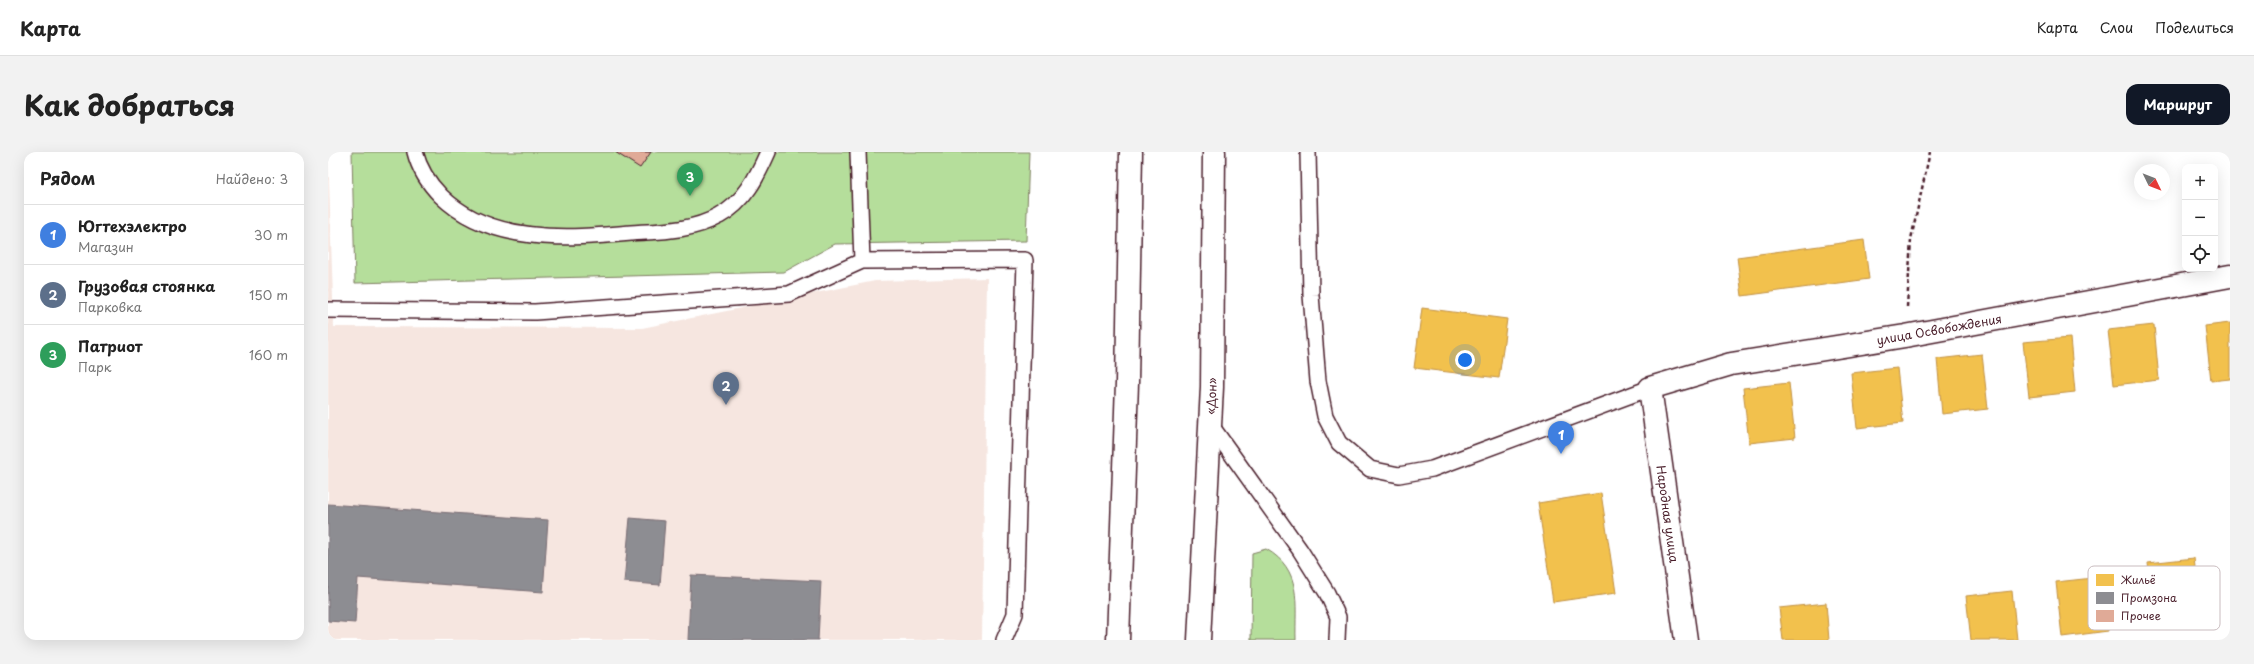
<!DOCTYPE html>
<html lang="ru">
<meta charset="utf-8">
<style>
body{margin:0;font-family:"Playpen Sans",sans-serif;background:#f2f2f2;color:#222}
.controls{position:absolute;right:12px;top:12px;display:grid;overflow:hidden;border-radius:8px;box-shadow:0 4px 16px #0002}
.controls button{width:36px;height:36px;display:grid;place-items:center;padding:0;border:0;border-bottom:1px solid #e0e0e0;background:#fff;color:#222;font:20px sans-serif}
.compass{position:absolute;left:1806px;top:12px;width:36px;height:36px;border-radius:50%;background:#fff;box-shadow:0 4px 16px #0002;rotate:133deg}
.you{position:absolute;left:1137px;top:208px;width:14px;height:14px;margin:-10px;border:3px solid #fff;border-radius:50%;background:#1a73e8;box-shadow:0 0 0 6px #1a73e833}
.badge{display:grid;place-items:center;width:26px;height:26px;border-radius:50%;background:#111827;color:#fff;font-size:13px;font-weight:700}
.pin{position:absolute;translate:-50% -33px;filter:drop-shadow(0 1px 2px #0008)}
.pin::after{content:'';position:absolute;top:21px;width:14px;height:12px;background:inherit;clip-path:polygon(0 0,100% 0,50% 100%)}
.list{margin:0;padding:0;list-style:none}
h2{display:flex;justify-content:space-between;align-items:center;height:52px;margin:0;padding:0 16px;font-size:17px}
h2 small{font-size:13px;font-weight:400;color:#767676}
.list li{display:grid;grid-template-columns:26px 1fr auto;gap:12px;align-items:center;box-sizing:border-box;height:60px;padding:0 16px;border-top:1px solid #e0e0e0}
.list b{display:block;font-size:15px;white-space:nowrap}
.list p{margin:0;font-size:13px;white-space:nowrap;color:#767676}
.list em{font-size:13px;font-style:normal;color:#767676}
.icon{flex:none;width:22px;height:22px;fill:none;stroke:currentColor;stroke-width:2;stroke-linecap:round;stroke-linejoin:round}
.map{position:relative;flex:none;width:1902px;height:488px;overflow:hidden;border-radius:12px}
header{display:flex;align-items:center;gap:24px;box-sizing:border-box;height:56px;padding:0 20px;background:#fff;border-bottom:1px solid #e0e0e0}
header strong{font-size:19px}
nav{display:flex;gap:22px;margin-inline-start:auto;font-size:14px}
.intro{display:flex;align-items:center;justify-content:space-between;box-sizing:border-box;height:96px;padding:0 24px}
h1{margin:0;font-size:28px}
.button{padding:10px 18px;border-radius:12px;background:#111827;color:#fff;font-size:14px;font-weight:700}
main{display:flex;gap:24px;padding:0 24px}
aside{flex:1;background:#fff;border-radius:12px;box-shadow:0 4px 16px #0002}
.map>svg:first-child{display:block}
</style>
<header>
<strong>Карта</strong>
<nav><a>Карта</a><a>Слои</a><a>Поделиться</a></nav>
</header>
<div class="intro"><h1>Как добраться</h1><a class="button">Маршрут</a></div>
<main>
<aside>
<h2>Рядом<small>Найдено: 3</small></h2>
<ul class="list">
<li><span class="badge" style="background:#3f7fe0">1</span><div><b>Югтехэлектро</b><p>Магазин</p></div><em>30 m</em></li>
<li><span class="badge" style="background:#5c6f8a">2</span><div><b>Грузовая стоянка</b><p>Парковка</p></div><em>150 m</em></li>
<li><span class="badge" style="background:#2e9e5b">3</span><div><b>Патриот</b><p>Парк</p></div><em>160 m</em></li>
</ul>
</aside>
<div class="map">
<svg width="1902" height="488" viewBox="0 0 1902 488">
<rect width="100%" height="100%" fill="#fff"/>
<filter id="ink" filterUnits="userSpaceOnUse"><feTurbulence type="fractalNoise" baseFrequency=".025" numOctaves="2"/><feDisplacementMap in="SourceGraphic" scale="8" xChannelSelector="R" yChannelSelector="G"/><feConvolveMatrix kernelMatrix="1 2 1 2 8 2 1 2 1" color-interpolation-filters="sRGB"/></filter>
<g filter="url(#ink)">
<path fill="#f6e6e0" d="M0 0 6 175 314 176 547 129 659 126 654 488H0Z"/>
<path fill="#b5de9b" stroke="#807e63" d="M24 0H701L698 89 507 92 456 120 27 131Z
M938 397C975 418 967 451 968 488H923L924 401Z"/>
<path fill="#f2c14e" stroke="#c09044" d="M1536 88 1541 127 1414 144 1409 105Z
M1094 156 1179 167 1171 226 1086 216Z
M1902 171V227L1883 229 1877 174Z
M1826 173 1831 228 1786 233 1780 178Z
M1742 186 1747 240 1701 245 1695 190Z
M1654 202 1660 257 1614 262 1609 207Z
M1569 216 1575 271 1529 276 1523 221Z
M1461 231 1467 286 1421 291 1415 236Z
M1273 341 1288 441 1225 450 1210 351Z
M1866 406 1872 460 1826 465 1820 411Z
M1774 425 1780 479 1734 485 1728 430Z
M1684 439 1689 488H1643L1638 444Z
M1498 451 1501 488H1455L1451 456Z"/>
<path fill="#8d8d92" stroke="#796c73" d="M0 352 220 368 215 440 30 426 27 471 0 469Z
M302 366 337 369 332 433 296 430Z
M363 423 493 429 490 488H360Z"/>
<path fill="#e0aa97" stroke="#4a1f2b" d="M287 0H323L312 16Z"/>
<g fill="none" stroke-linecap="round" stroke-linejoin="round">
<defs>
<path id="service" d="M87 0C91 16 101 32 113 44 162 92 239 87 303 81 333 79 364 79 391 64 416 51 429 25 440 0
M530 0 534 109
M980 0 983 143 990 229 997 264 1011 291 1042 317 1071 323 1104 317 1322 236
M0 158 207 160 461 142 534 109 697 108 687 462 676 488
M882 272 972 398 999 441 1010 465 1009 488"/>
<path id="minor" d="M1358 488 1322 236 1403 212 1577 184 1902 124"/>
<path id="trunk" d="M790 488 799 231 803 0
M871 488 884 235 886 0"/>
</defs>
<use href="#service" stroke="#4a1f2b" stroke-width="18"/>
<use href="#minor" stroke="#4a1f2b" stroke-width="25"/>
<use href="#trunk" stroke="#4a1f2b" stroke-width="25"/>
<path stroke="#4a1f2b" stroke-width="2.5" stroke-dasharray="4 3" stroke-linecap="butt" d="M1579 155 1583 87 1602 0"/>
<use href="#service" stroke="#fff" stroke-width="15"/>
<use href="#minor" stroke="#fff" stroke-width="22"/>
<use href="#trunk" stroke="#fff" stroke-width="22"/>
</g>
</g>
<g text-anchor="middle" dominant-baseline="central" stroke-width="4" stroke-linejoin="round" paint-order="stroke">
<g font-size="12" fill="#4a1f2b" stroke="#fff">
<text transform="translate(1611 177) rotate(-10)">улица Освобождения</text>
<text transform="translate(883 244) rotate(-88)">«Дон»</text>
<text transform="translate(1340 362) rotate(82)">Народная улица</text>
</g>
</g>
<rect x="1760" y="414" width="132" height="64" rx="6" fill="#fff" stroke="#c9bcbf" stroke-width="1"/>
<rect x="1768" y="422" width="18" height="12" fill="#f2c14e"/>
<rect x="1768" y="440" width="18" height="12" fill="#8d8d92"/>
<rect x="1768" y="458" width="18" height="12" fill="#e0aa97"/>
<g font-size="11" fill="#4a1f2b">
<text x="1793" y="432">Жильё</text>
<text x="1793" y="450">Промзона</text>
<text x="1793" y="468">Прочее</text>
</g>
</svg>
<div class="controls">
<button>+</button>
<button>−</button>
<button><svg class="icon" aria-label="locate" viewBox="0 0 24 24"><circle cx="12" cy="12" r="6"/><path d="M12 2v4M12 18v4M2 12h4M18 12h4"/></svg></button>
</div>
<svg class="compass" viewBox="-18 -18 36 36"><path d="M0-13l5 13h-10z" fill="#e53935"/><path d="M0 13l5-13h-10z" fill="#767676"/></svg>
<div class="you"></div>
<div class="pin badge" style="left:1233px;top:302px;background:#3f7fe0">1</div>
<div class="pin badge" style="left:398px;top:253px;background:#5c6f8a">2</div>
<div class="pin badge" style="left:362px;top:44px;background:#2e9e5b">3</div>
</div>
</main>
